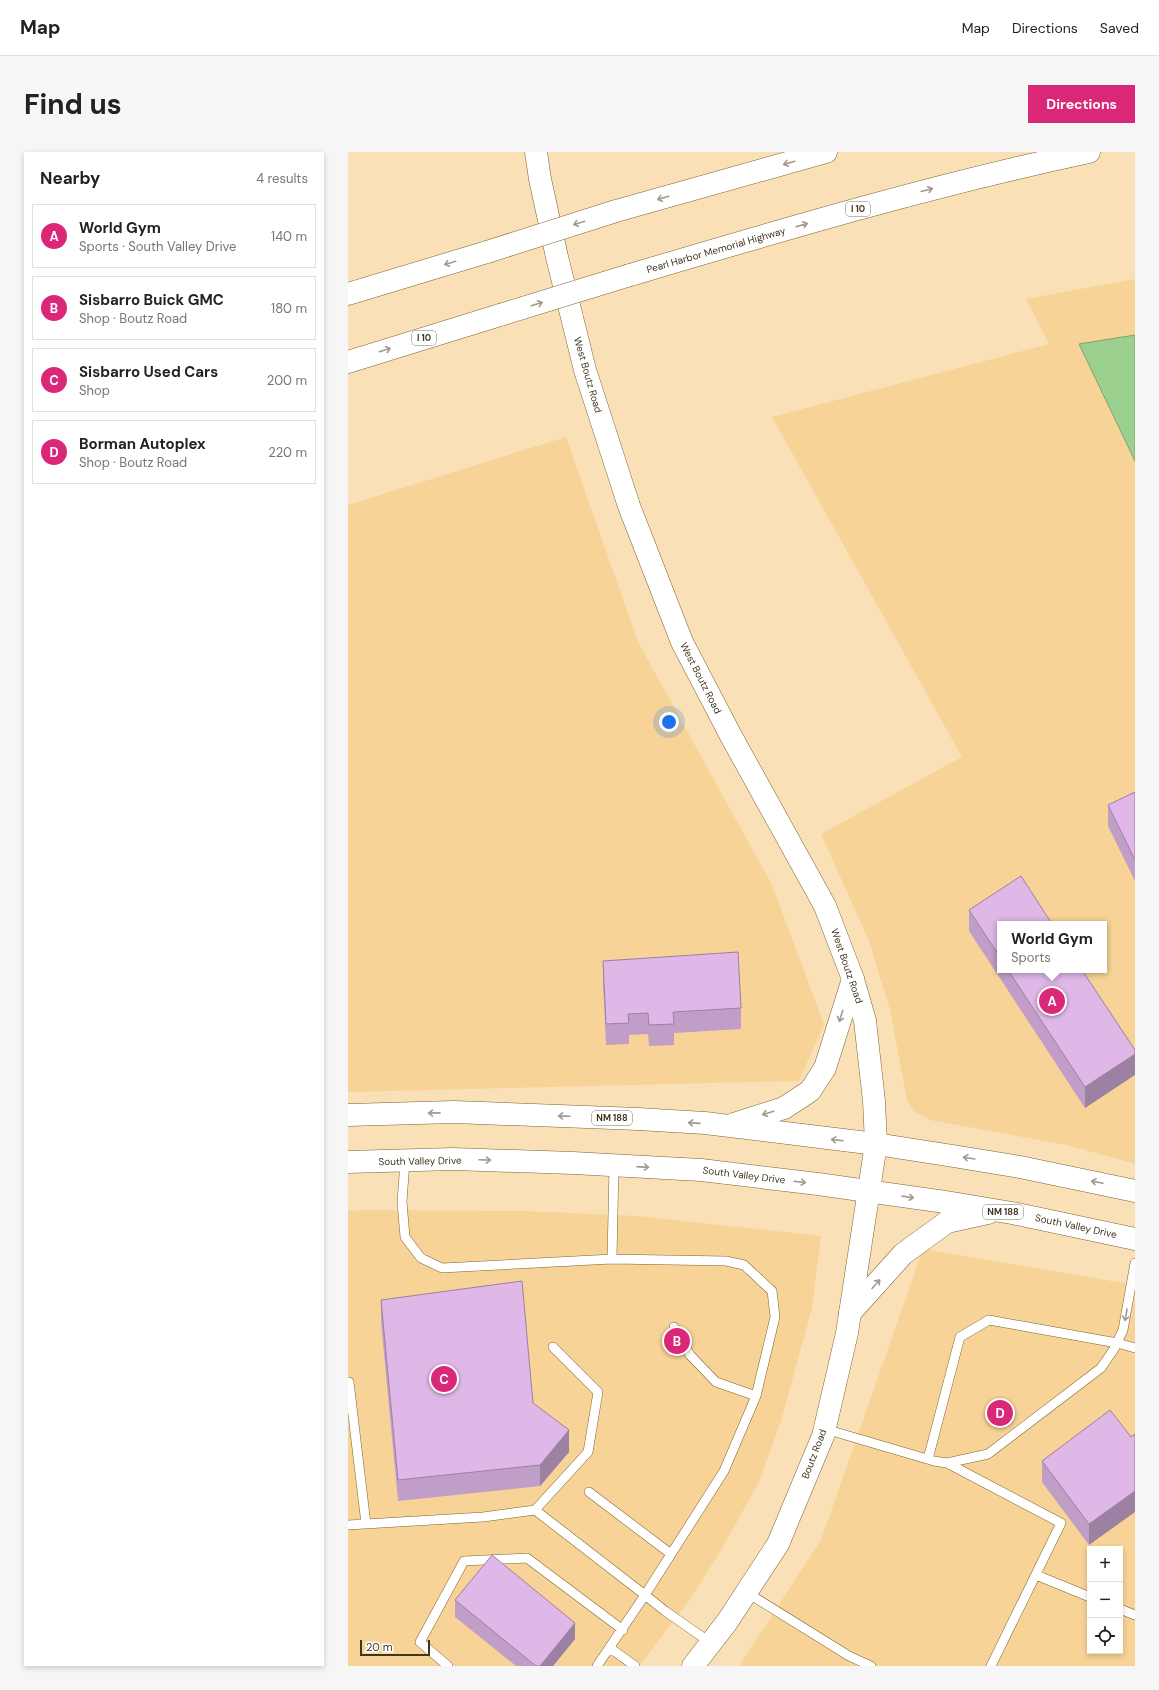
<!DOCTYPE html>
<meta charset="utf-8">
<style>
body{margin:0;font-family:"DM Sans",sans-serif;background:#f6f6f6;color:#222}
.controls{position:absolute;right:12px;bottom:12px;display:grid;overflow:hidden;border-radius:0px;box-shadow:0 2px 6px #0003}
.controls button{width:36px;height:36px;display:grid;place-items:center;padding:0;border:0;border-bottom:1px solid #e0e0e0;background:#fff;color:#222;font:20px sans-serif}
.scale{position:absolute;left:12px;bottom:10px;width:70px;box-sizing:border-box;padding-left:4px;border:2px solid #42351f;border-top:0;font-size:11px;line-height:14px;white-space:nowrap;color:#42351f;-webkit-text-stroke:3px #fff;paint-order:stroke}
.you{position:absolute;left:321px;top:570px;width:14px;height:14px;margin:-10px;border:3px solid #fff;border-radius:50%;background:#1a73e8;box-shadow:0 0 0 6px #1a73e833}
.badge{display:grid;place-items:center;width:26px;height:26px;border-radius:50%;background:#db2777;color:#fff;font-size:13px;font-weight:700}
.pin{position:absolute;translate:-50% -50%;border:2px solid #fff;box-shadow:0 1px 4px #0006}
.popup{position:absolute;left:649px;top:769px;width:110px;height:52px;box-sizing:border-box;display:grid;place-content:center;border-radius:0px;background:#fff;filter:drop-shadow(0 1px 3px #0005);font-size:13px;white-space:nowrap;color:#767676}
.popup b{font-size:15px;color:#222}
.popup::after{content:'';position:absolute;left:50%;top:100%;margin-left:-8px;border:8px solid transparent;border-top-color:#fff}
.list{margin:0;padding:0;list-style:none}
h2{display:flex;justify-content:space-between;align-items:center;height:52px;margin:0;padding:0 16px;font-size:17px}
h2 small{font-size:13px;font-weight:400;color:#767676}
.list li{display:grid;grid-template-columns:26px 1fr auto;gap:12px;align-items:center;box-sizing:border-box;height:64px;margin:0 8px 8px;padding:0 8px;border:1px solid #e0e0e0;border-radius:0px}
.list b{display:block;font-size:15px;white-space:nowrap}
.list p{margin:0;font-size:13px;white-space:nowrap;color:#767676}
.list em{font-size:13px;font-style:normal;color:#767676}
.icon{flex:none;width:22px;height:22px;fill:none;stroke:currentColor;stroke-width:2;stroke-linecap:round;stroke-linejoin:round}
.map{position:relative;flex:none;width:787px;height:1514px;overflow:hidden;border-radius:0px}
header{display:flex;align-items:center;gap:24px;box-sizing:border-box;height:56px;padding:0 20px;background:#fff;border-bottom:1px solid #e0e0e0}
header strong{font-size:19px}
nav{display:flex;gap:22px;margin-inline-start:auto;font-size:14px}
.intro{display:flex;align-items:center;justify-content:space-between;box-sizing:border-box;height:96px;padding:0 24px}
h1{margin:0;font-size:28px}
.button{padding:10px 18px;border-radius:0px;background:#db2777;color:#fff;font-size:14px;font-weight:700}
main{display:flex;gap:24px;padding:0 24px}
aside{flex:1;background:#fff;border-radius:0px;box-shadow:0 2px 6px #0003}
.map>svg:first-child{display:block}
</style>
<header>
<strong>Map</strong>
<nav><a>Map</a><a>Directions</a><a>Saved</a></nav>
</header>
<div class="intro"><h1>Find us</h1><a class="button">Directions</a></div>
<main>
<aside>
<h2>Nearby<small>4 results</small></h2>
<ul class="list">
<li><span class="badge">A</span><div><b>World Gym</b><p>Sports · South Valley Drive</p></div><em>140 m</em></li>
<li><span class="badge">B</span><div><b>Sisbarro Buick GMC</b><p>Shop · Boutz Road</p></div><em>180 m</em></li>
<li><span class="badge">C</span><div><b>Sisbarro Used Cars</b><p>Shop</p></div><em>200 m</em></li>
<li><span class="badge">D</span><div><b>Borman Autoplex</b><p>Shop · Boutz Road</p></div><em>220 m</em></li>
</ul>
</aside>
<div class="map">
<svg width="787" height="1514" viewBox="0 0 787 1514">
<rect width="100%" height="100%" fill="#fae0b6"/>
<path fill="#f7d397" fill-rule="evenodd" d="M787 127V1012L719 993 582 968 566 959 559 948 542 858 521 789 473 682 614 605 424 265 701 192 678 147ZM652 772H756V818H652Z
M218 285 290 490 424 733 476 872 451 929 0 940V353Z
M10 1058 175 1059 289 1064 473 1084 464 1156 433 1269 411 1330 372 1400 340 1450 291 1514H0V1059Z
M575 1097 787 1133V1514H391L473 1388ZM742 1397H772V1499H742Z"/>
<path fill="#9bd08f" stroke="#80a26d" d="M787 183V309L731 192Z"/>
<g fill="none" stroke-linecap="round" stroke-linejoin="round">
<defs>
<path id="service" d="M57 1009 54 1050 57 1085 73 1106 94 1116 264 1107 266 1013
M264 1107 378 1109 396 1113 424 1139 427 1165 408 1244 376 1319 297 1443 317 1459 363 1491
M326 1175 342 1203 368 1230 408 1244
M1 1230 18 1372
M477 1277 586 1309 599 1311 640 1302 753 1216 766 1197 775 1178 787 1111
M580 1307 612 1185 641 1168 769 1191 787 1196
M599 1311 713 1371 643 1514
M241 1340 323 1402
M187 1358 240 1300 250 1240 205 1195
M0 1373 135 1365 187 1358 297 1443 249 1514
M688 1423 742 1445
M398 1440 501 1504 523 1514
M772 1457 787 1463
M262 1496 287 1514
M100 1514 72 1490 116 1409 179 1406 275 1478"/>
<path id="tertiary" d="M188 0 192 27 209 105 237 218 281 354 334 490 383 584 477 754 505 827 517 869 526 949 528 992"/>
<path id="secondary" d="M345 1514 379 1470 430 1392 475 1284 499 1181 528 992"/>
<path id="primary" d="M0 963 106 960 290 967 357 971 528 992 605 1004 672 1015 787 1039
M386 972 436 956 462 939 477 916 505 827
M0 1010 105 1007 225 1011 353 1018 470 1032 597 1050 664 1061 787 1087
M502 1161 555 1102 599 1070 640 1061"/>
<path id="motorway" d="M268 59 478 0
M282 123C434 78 585 33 741 0
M0 142 139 100
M0 210 152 163"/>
</defs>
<use href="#service" stroke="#7e622f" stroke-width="10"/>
<use href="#tertiary" stroke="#7e622f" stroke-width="23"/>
<use href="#secondary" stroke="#7e622f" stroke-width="23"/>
<use href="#primary" stroke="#7e622f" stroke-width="23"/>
<use href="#motorway" stroke="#7e622f" stroke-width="23"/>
<use href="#service" stroke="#fff" stroke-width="9"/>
<use href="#tertiary" stroke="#fff" stroke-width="22"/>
<use href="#secondary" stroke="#fff" stroke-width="22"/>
<use href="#primary" stroke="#fff" stroke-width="22"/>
<use href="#motorway" stroke="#fff" stroke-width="22"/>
<defs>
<path id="motorway-bridge" d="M139 100 268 59
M152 163 282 123"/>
</defs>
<use href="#motorway-bridge" stroke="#7e622f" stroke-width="23" stroke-linecap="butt"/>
<use href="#motorway-bridge" stroke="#fff" stroke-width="22"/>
</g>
<path fill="#c09ec8" d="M787 640V729L760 674V653Z
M621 758 652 772V818H734L787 898 737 956 621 779Z
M255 809 393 856V877L326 881V893L301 894 300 882 281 883V892L258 893 255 830Z
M33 1148 185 1251 221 1300 192 1334 50 1349 33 1170Z
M783 1285 741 1393 694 1330V1309Z
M107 1448 227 1487 205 1514H168L107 1465Z"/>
<path fill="#9c81a2" d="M787 902V923L737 956V935Z
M221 1278V1300L192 1334V1313Z
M787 1339V1360L741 1393V1372Z
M227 1471V1487L205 1514H192Z"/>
<path fill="#dfb8e8" stroke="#9c81a2" d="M787 640V708L760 653Z
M673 724 704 772H652V805L621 758Z
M390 800 393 856 325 860 326 872 301 873 300 861 280 862 281 871 258 872 255 809Z
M660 818H734L787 898V902L737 935Z
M174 1129 185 1251 221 1278 192 1313 50 1328 33 1148Z
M762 1258 783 1285 787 1282V1339L741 1372 694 1309Z
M144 1403 227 1471 192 1514H188L107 1448Z"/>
<defs><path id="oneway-shaft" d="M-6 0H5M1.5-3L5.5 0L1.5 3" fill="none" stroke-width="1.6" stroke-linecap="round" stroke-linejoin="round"/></defs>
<g stroke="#a09a8f">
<use href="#oneway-shaft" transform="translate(441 11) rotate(164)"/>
<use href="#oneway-shaft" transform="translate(579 38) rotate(-15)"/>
<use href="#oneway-shaft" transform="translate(315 46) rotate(164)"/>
<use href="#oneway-shaft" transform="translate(231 71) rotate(163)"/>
<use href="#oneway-shaft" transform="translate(454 73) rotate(-16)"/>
<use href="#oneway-shaft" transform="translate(102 111) rotate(163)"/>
<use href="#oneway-shaft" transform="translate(189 152) rotate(-17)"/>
<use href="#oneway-shaft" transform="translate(37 198) rotate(-17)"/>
<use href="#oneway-shaft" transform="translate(493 864) rotate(108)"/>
<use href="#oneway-shaft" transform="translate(86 961) rotate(179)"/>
<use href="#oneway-shaft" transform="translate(420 961) rotate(162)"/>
<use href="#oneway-shaft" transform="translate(216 964) rotate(-178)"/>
<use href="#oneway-shaft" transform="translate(346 971) rotate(-176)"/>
<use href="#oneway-shaft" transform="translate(489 988) rotate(-173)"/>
<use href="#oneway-shaft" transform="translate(621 1006) rotate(-171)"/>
<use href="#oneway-shaft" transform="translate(137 1008) rotate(2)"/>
<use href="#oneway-shaft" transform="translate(295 1015) rotate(4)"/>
<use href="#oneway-shaft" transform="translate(452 1030) rotate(7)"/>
<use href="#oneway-shaft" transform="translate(749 1030) rotate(-168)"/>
<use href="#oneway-shaft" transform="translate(560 1045) rotate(8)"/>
<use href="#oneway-shaft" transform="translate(528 1132) rotate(-48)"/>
<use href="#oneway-shaft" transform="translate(778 1163) rotate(100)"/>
</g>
<g text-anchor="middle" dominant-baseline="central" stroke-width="3.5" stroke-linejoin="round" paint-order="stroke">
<g fill="#fff" stroke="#7b7262" stroke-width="1">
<rect x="498" y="50" width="24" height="14" rx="3"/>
<rect x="64" y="179" width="24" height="14" rx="3"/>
<rect x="244" y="959" width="40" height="14" rx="3"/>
<rect x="635" y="1053" width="40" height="14" rx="3"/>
</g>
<g font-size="9" font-weight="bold" fill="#42351f">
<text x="510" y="57">I 10</text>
<text x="76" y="186">I 10</text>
<text x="264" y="966">NM 188</text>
<text x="655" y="1060">NM 188</text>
</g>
<g font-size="10" fill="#42351f" stroke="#fff">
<text transform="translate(368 98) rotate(-16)">Pearl Harbor Memorial Highway</text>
<text transform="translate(240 223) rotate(74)">West Boutz Road</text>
<text transform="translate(353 526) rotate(63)">West Boutz Road</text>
<text transform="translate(499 814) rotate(71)">West Boutz Road</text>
<text transform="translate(72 1009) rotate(-1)">South Valley Drive</text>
<text transform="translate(396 1023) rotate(7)">South Valley Drive</text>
<text transform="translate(728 1074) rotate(12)">South Valley Drive</text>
<text transform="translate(466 1302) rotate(-69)">Boutz Road</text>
</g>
</g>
</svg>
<div class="controls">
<button>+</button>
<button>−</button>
<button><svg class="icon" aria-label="locate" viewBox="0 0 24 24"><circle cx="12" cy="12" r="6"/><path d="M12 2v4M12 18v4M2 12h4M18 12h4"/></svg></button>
</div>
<div class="scale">20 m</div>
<div class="you"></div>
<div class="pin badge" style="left:704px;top:849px">A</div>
<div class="popup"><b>World Gym</b>Sports</div>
<div class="pin badge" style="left:329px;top:1189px">B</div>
<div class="pin badge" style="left:96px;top:1227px">C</div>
<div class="pin badge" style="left:652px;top:1261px">D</div>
</div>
</main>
